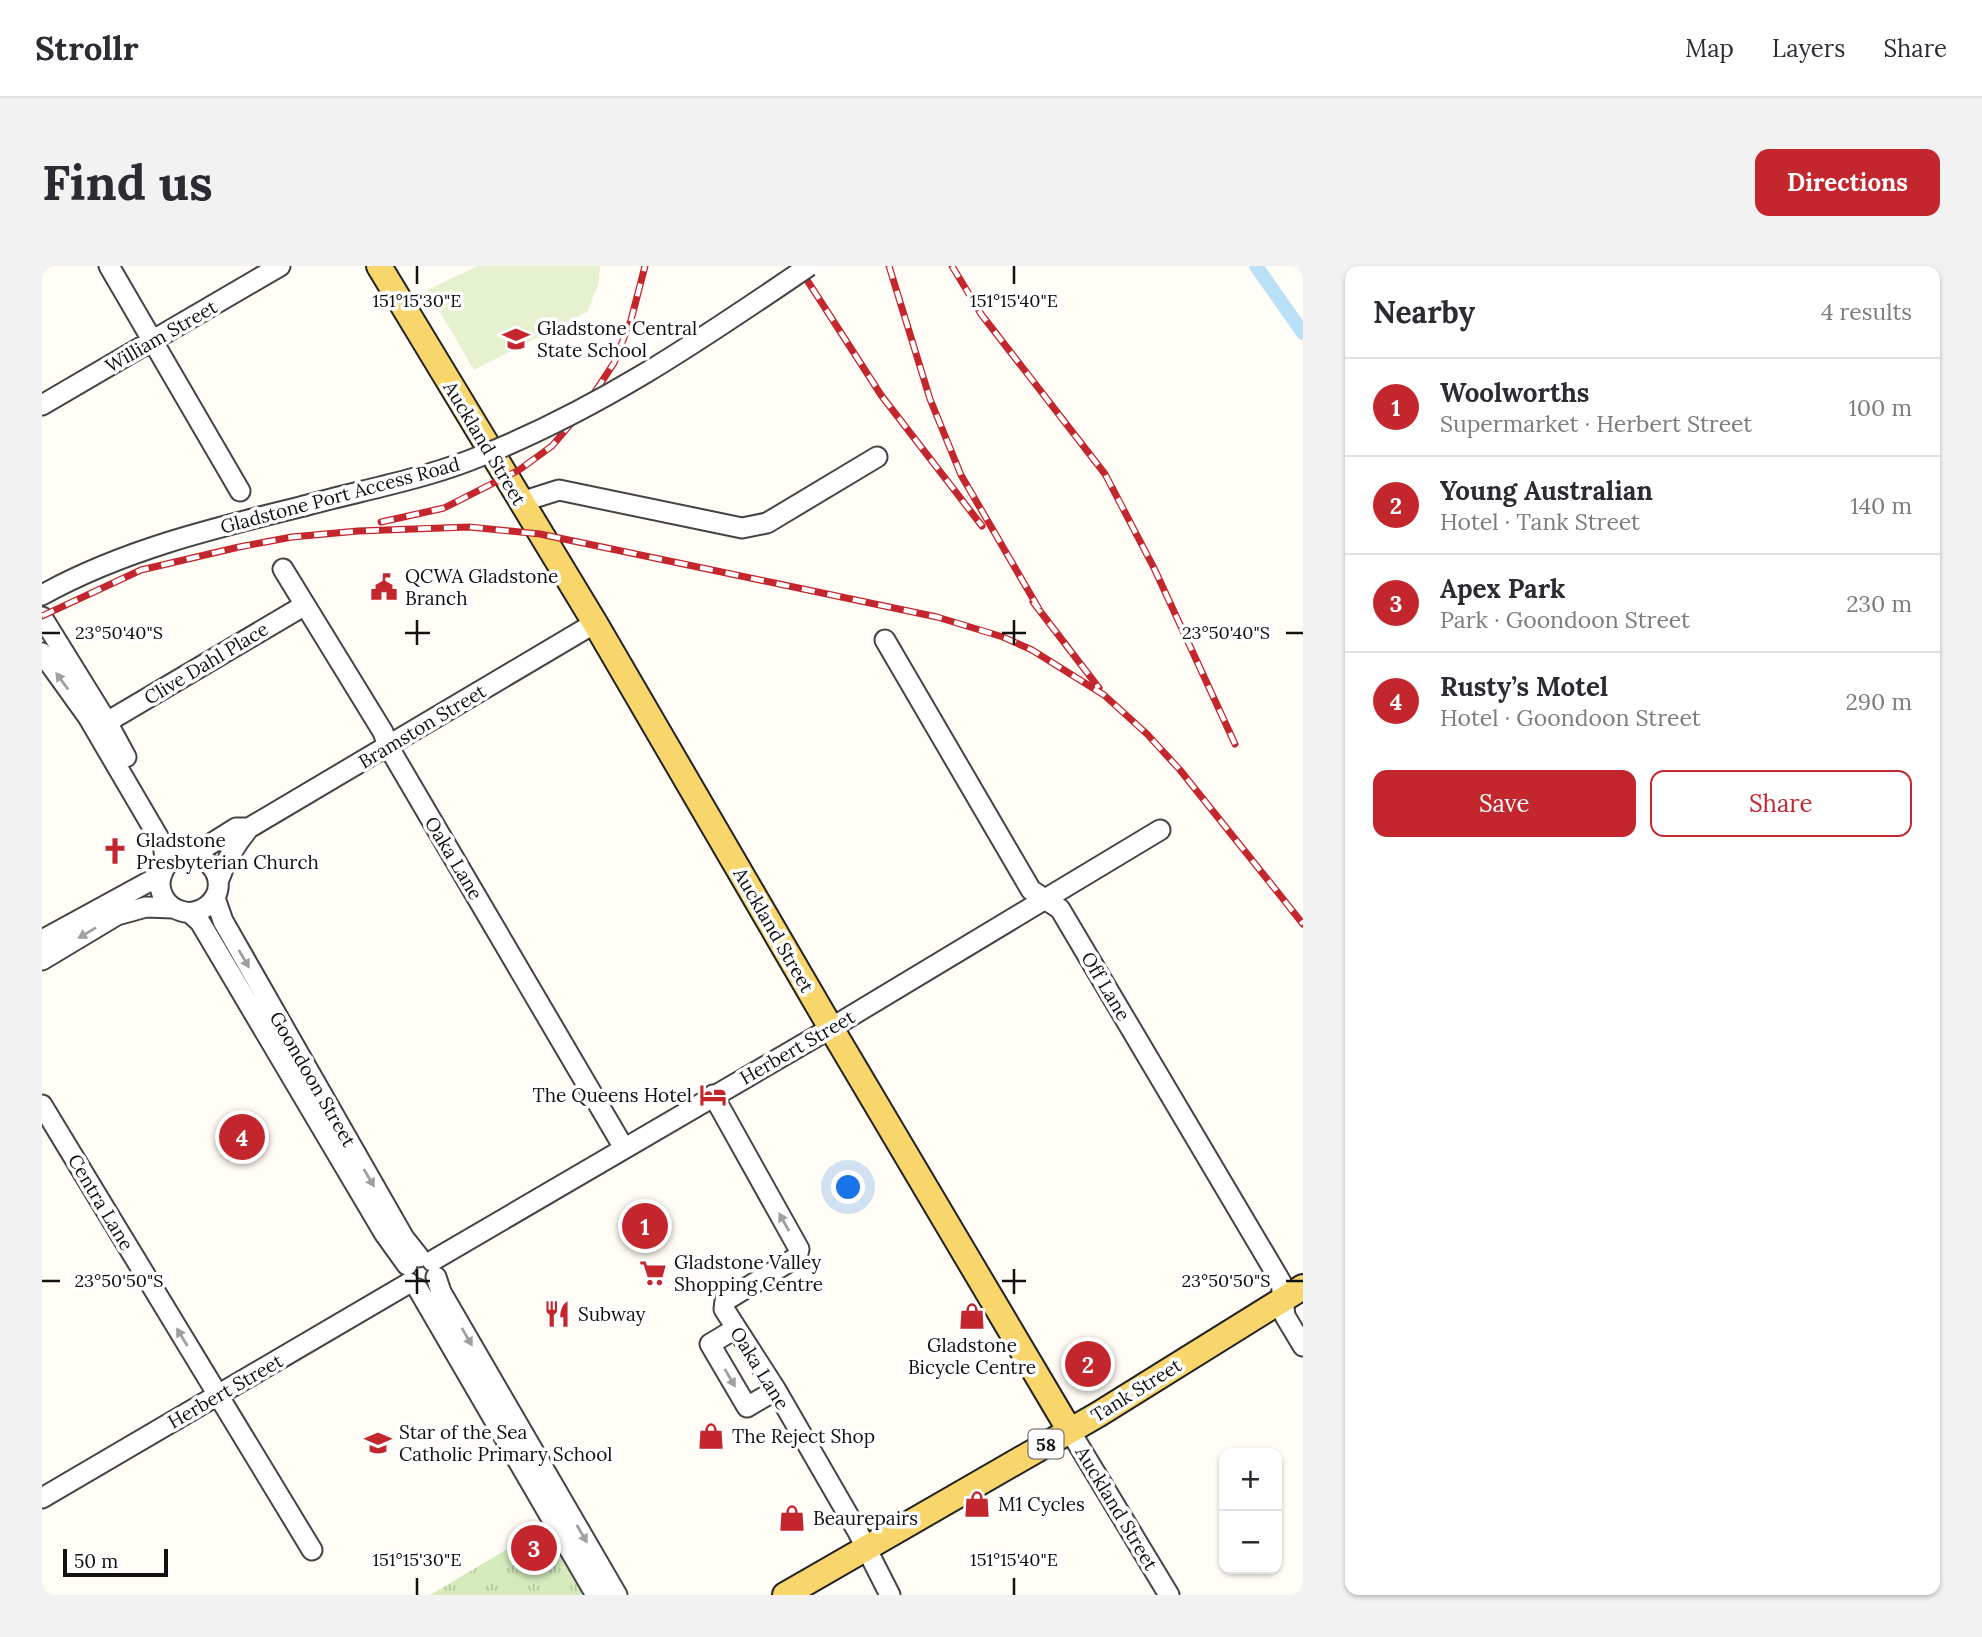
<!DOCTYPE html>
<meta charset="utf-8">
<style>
body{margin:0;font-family:Lora,serif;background:#f2f2f3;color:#2b2b33}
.controls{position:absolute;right:21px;bottom:21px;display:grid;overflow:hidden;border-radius:14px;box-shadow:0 2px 5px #0004}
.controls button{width:63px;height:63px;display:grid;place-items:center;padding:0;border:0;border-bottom:2px solid #e1e1e2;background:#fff;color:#2b2b33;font:35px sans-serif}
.scale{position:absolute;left:21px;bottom:18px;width:105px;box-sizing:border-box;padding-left:7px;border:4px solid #111;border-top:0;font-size:19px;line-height:24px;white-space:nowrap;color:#111;-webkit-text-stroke:5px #fff;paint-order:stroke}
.you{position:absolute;left:807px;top:922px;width:24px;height:24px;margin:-18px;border:5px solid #fff;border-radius:50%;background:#1a73e8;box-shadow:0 0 0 10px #1a73e833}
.badge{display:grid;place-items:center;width:46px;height:46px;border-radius:50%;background:#c4262e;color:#fff;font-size:23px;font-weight:700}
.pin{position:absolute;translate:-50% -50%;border:4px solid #fff;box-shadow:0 2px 7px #0006}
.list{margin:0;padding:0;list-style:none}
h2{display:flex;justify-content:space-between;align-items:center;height:91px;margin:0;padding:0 28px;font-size:30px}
h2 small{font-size:23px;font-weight:400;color:#7c7c81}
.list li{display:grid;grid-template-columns:46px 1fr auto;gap:21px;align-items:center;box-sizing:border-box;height:98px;padding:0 28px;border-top:2px solid #e1e1e2}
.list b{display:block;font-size:26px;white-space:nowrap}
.list p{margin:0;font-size:23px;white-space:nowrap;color:#7c7c81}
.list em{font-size:23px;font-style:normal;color:#7c7c81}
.actions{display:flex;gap:14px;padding:21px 28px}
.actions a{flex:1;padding:16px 0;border:2px solid #c4262e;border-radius:14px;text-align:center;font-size:24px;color:#c4262e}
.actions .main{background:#c4262e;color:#fff}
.map{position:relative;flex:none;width:1261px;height:1329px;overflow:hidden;border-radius:14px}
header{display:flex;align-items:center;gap:42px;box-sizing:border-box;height:98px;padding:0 35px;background:#fff;border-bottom:2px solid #e1e1e2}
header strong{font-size:33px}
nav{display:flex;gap:38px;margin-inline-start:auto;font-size:24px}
.intro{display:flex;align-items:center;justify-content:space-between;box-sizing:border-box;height:168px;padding:0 42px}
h1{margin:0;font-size:49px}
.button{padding:18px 32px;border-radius:14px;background:#c4262e;color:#fff;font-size:24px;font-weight:700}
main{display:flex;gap:42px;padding:0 42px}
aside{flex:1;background:#fff;border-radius:14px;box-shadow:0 2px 5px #0004}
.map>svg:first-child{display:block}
</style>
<header>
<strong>Strollr</strong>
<nav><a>Map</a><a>Layers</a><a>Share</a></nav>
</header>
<div class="intro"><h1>Find us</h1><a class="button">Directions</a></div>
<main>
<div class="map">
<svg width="1261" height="1329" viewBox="0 0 1261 1329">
<defs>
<pattern id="park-tufts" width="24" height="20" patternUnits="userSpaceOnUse" patternTransform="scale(1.75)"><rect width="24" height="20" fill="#d5ebbd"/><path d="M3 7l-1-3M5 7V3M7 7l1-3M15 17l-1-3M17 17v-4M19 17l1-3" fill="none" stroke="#b6c8a1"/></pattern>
</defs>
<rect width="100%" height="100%" fill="#fffdf5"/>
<path fill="url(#park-tufts)" d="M504 1260 544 1329H388Z"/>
<path fill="#e6f2cf" d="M436 0H558L557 17 545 46 432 104 385 24Z"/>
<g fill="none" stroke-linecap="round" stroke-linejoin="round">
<path stroke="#b9e0f7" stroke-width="14" d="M1214 0 1261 67"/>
<defs>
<path id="minor" d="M67 0 198 225
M0 139 238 0
M479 236 517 224 700 262 725 257 835 191
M241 303 341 466 346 480 582 882
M0 329C81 284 172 262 262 240
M0 351 65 456 84 491
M843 374 989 624 1018 643 1239 1016 1243 1050 1261 1080
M0 387 46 451 121 579C122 585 124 594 123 601 122 604 120 607 119 611 115 625 124 641 139 645 147 648 158 646 165 640 196 616 157 568 123 601
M65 456 263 339
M151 589 194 562H206
M176 616C183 595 192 580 207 562L553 357
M173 632 181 655 362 972 377 991
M148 647 158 656 342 967 365 999
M0 674 119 609
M0 694 75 649 104 641 131 642
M671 829 757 983 755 991 683 1035 682 1043 734 1124 816 1266 848 1329
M0 839 270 1284
M390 995 789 762 1118 564
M394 1011 399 1026 575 1329
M376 1023 554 1329
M693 1063 668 1078 705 1141 734 1124
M1028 1165 1127 1329
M0 1232 367 1017"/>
<path id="major" d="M337 0 553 357 789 762 1028 1165
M743 1329 1057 1148 1261 1021"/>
</defs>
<use href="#minor" stroke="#444" stroke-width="23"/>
<use href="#major" stroke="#222" stroke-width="28"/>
<use href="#minor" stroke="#fff" stroke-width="19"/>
<use href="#major" stroke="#f9d66b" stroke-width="24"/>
<defs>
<path id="rail" d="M756 0 839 129 940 260
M847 0 888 133 919 209 997 343
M910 0 939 48 1063 208 1112 302 1193 478
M339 256 402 242 477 204 510 180 543 141 572 97 589 54 603 0
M991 336 1057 422
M0 350 99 304 197 281 250 271 316 265 427 261 498 268 895 351 961 371 990 384 1062 429 1105 468 1138 504 1261 658"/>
</defs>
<use href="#rail" stroke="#c4262e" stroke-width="7"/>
<use href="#rail" stroke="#fff" stroke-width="4.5" stroke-dasharray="13" stroke-linecap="butt"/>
<defs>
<path id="minor-bridge" d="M262 240C316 225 373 215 426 195 552 147 657 75 767 0"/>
</defs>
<use href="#minor-bridge" stroke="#444" stroke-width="23" stroke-linecap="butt"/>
<use href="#minor-bridge" stroke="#fff" stroke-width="19"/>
</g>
<defs><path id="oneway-solid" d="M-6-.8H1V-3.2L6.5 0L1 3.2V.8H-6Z" transform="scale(1.75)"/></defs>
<g fill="#a0a0a0">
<use href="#oneway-solid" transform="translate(20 415) rotate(-126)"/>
<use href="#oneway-solid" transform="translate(45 667) rotate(149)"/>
<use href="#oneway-solid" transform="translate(202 693) rotate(60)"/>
<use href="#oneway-solid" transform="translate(327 912) rotate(60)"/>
<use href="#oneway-solid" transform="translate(742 956) rotate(-119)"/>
<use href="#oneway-solid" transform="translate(140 1071) rotate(-121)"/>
<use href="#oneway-solid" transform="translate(425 1071) rotate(60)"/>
<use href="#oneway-solid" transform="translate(688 1112) rotate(60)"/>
<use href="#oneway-solid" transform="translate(540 1268) rotate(60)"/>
</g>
<path fill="none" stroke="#111" stroke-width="2.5" d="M375 0V18M972 0V18M375 354V379M972 354V379M0 367H18M363 367H388M960 367H984M1244 367H1261M375 1003V1028M972 1003V1028M0 1015H18M363 1015H388M960 1015H984M1244 1015H1261M375 1312V1329M972 1312V1329"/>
<defs>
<symbol id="school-bare" viewBox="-9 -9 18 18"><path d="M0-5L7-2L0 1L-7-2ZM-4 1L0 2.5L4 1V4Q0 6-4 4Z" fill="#c4262e" stroke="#fff" stroke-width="2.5" paint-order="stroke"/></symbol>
<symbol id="civic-bare" viewBox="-9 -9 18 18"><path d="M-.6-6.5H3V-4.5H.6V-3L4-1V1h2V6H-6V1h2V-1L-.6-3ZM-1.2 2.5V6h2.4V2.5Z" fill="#c4262e" stroke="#fff" stroke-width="2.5" paint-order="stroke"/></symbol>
<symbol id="church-bare" viewBox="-9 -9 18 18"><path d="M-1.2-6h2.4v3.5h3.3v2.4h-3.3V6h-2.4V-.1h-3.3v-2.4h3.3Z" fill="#c4262e" stroke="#fff" stroke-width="2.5" paint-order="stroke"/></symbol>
<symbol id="hotel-bare" viewBox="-9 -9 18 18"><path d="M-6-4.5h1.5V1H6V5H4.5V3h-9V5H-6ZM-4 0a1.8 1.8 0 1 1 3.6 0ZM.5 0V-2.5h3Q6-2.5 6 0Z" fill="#c4262e" stroke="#fff" stroke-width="2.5" paint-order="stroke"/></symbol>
<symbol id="supermarket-bare" viewBox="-9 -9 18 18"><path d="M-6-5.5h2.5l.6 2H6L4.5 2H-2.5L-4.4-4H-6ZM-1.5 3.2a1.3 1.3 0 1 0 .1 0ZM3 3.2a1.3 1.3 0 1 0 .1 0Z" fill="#c4262e" stroke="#fff" stroke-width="2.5" paint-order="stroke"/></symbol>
<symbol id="restaurant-bare" viewBox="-9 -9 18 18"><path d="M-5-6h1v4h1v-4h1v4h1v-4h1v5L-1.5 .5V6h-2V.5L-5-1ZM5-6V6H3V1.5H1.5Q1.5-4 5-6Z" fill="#c4262e" stroke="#fff" stroke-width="2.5" paint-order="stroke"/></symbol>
<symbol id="shop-bare" viewBox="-9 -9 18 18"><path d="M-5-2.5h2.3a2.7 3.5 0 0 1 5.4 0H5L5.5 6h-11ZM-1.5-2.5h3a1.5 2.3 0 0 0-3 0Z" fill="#c4262e" stroke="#fff" stroke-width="2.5" paint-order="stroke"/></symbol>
</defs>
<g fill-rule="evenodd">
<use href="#school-bare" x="455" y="54" width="38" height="38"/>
<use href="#civic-bare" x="323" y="302" width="38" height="38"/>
<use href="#church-bare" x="54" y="566" width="38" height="38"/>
<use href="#hotel-bare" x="652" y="810" width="38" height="38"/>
<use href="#supermarket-bare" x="592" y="988" width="38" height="38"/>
<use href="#restaurant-bare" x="496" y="1029" width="38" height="38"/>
<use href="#shop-bare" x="911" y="1031" width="38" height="38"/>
<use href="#shop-bare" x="650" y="1151" width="38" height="38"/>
<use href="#school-bare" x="317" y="1158" width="38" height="38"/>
<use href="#shop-bare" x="916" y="1219" width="38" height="38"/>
<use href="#shop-bare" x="731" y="1233" width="38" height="38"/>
</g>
<g text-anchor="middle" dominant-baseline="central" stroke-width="7" stroke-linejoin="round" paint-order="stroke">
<rect fill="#fff" stroke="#585858" stroke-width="2" x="986.5" y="1163.5" width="35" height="29" rx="5"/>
<g font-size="18" font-weight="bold" fill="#111">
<text x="1004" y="1178">58</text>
</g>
<g font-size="19" fill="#111" stroke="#fff" text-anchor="start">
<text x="495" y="62">Gladstone Central<tspan x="495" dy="22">State School</tspan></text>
<text x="363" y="310">QCWA Gladstone<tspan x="363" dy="22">Branch</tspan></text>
<text x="94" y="574">Gladstone<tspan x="94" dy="22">Presbyterian Church</tspan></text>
<text x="650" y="829" text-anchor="end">The Queens Hotel</text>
<text x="632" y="996">Gladstone Valley<tspan x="632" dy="22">Shopping Centre</tspan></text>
<text x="536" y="1048">Subway</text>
<text x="930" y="1079" text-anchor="middle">Gladstone<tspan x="930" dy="22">Bicycle Centre</tspan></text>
<text x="357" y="1166">Star of the Sea<tspan x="357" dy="22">Catholic Primary School</tspan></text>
<text x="690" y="1170">The Reject Shop</text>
<text x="956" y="1238">M1 Cycles</text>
<text x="771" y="1252">Beaurepairs</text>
</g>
<g font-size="19" fill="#111" stroke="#fff">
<text transform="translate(119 70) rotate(-30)">William Street</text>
<text transform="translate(443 177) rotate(59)">Auckland Street</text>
<text transform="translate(298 229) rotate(-15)">Gladstone Port Access Road</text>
<text transform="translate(164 397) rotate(-31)">Clive Dahl Place</text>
<text transform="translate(380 460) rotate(-31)">Bramston Street</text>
<text transform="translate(412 592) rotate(59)">Oaka Lane</text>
<text transform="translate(732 664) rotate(60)">Auckland Street</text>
<text transform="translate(1064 720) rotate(59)">Off Lane</text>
<text transform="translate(755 781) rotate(-30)">Herbert Street</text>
<text transform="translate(271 813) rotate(60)">Goondoon Street</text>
<text transform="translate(59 936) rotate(59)">Centra Lane</text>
<text transform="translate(718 1102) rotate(58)">Oaka Lane</text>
<text transform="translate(1094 1124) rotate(-32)">Tank Street</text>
<text transform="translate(183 1125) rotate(-30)">Herbert Street</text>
<text transform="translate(1075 1242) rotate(59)">Auckland Street</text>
</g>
</g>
<g font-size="18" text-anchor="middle" fill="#111" stroke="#fff" stroke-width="7" stroke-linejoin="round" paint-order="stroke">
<text x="375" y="41">151°15'30"E</text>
<text x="972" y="41">151°15'40"E</text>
<text x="77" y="373">23°50'40"S</text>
<text x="1184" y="373">23°50'40"S</text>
<text x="77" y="1021">23°50'50"S</text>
<text x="1184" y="1021">23°50'50"S</text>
<text x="375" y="1300">151°15'30"E</text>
<text x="972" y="1300">151°15'40"E</text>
</g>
</svg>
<div class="controls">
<button>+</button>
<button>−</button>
</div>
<div class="scale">50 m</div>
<div class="you"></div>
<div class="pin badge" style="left:603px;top:960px">1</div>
<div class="pin badge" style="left:1046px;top:1098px">2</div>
<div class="pin badge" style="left:492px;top:1282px">3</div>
<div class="pin badge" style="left:200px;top:871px">4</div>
</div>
<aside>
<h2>Nearby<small>4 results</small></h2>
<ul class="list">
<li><span class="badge">1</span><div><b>Woolworths</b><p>Supermarket · Herbert Street</p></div><em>100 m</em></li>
<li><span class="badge">2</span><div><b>Young Australian</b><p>Hotel · Tank Street</p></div><em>140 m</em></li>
<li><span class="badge">3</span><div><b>Apex Park</b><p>Park · Goondoon Street</p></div><em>230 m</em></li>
<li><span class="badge">4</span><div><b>Rusty’s Motel</b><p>Hotel · Goondoon Street</p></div><em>290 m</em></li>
</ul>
<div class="actions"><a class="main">Save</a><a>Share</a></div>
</aside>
</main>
